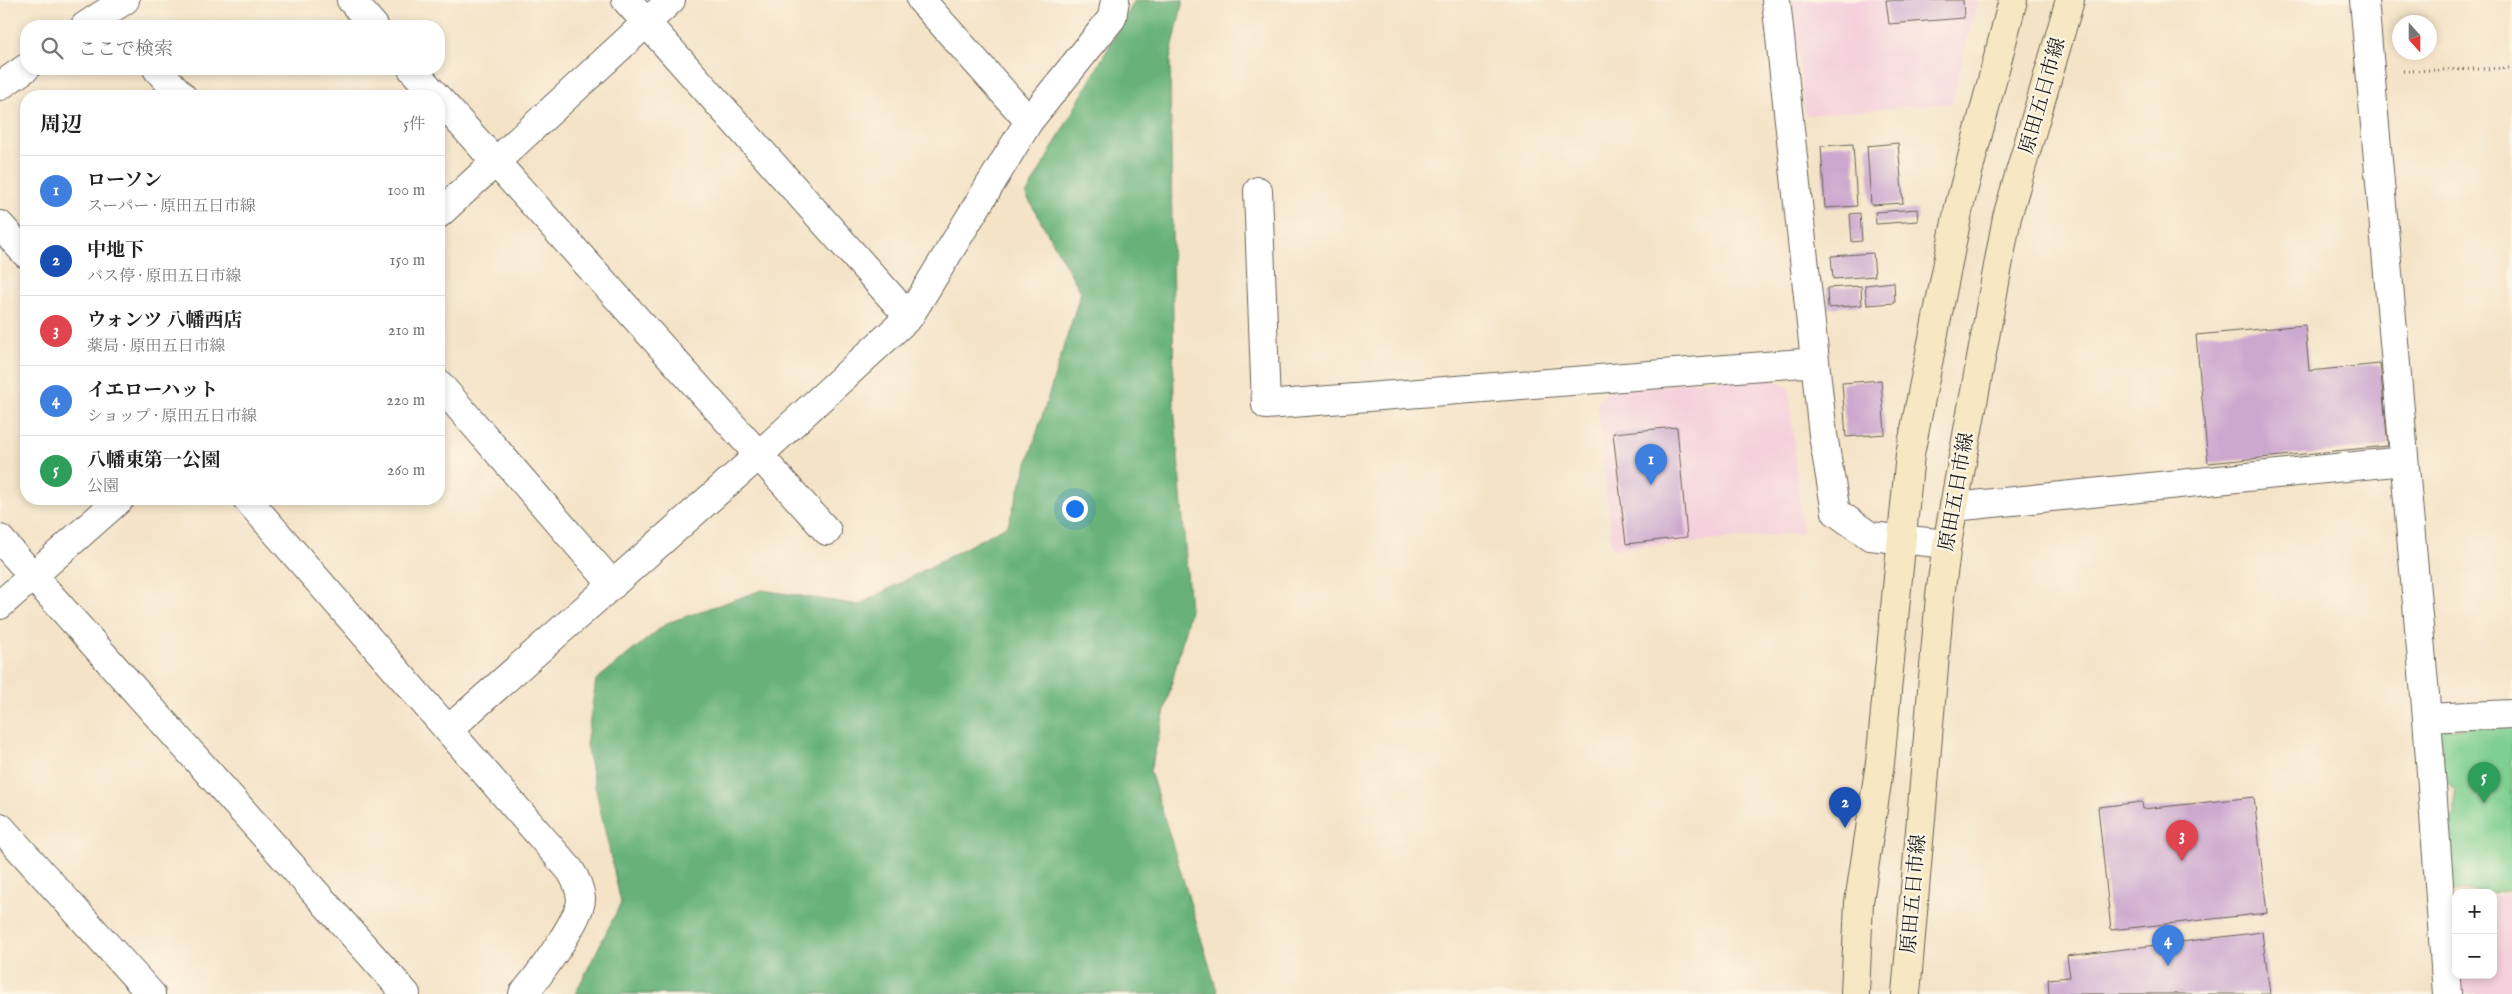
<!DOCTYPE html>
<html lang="ja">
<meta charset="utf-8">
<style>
body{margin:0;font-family:"IM FELL English","Noto Serif JP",serif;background:#f2f2f2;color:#222}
.controls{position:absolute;right:15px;bottom:15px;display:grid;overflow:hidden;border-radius:10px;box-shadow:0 2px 8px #0003}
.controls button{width:45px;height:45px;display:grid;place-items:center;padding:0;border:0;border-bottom:1px solid #e0e0e0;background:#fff;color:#222;font:25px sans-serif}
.compass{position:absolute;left:2392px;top:15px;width:45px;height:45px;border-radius:50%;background:#fff;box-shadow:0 2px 8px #0003;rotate:159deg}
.you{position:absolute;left:1074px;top:508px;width:18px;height:18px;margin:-12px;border:4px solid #fff;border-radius:50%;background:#1a73e8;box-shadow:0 0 0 8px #1a73e833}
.badge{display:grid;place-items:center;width:32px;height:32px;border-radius:50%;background:#1f6fb2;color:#fff;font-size:16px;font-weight:700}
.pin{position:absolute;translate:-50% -41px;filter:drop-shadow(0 1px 2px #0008)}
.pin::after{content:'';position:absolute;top:26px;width:18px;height:15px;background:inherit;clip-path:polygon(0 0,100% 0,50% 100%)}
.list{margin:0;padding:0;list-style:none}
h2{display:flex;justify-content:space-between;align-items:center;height:65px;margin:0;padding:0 20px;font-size:21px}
h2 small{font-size:16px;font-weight:400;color:#767676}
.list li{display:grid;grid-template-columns:32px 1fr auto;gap:15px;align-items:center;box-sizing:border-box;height:70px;padding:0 20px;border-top:1px solid #e0e0e0}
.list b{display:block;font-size:19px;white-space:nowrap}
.list p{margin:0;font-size:16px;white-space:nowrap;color:#767676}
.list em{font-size:16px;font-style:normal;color:#767676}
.icon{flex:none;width:28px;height:28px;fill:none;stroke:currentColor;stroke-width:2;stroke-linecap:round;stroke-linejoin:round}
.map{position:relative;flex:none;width:2512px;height:994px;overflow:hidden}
.search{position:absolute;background:#fff;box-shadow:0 2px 8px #0003;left:20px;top:20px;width:425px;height:55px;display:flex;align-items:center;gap:12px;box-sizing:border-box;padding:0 18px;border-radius:20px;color:#767676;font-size:19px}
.panel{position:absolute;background:#fff;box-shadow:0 2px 8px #0003;left:20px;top:90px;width:425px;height:415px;border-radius:20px}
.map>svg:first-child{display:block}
</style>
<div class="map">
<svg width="2512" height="994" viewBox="0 0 2512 994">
<rect width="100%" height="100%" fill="#fcf5e5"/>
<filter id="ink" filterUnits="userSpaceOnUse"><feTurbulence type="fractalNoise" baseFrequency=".02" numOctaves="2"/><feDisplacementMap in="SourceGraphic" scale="10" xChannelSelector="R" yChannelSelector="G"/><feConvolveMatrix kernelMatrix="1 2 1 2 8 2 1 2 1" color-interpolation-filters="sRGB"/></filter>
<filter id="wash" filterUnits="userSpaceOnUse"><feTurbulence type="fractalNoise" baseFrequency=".0096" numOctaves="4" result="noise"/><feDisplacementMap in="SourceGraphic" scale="20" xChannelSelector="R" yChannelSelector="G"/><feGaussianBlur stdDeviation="1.12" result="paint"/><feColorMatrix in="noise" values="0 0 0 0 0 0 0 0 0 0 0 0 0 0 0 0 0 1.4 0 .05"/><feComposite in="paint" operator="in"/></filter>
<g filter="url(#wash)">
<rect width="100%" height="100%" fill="#f4e3c7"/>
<path fill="#f4cfdc" d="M1792 0H1978L1952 103 1805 115Z
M1765 374 1789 388 1802 533 1612 549 1597 402 1609 390Z
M2493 894 2512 895V994H2459L2458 975H2493Z"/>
<path fill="#7fcf90" stroke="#4e7656" d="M2512 726V892L2452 890 2446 827 2455 815V790L2443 777 2440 729Z"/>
<path fill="#67b27a" stroke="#42674b" d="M1135 0H1183L1170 60 1174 404 1190 610 1150 771 1218 994H575L621 903 586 745 596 680 667 623 762 590 859 605 1008 525 1081 292 1026 195Z"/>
<g id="blocks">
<path fill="#cca8cf" d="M1886 0H1963L1964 18 1889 24Z
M1898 143 1903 203 1871 205 1867 146Z
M1853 144 1857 206 1825 208 1821 146Z
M1917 209 1918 221 1876 224 1875 212Z
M1860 213 1862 241 1852 242 1850 214Z
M1873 253 1875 276 1833 279 1831 256Z
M1894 282 1895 303 1867 305 1865 285Z
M1861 286 1862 305 1828 308 1827 288Z
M2305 325 2309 371 2380 364 2388 446 2208 463 2196 335Z
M1881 380 1885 434 1846 437 1842 383Z
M1677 427 1687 537 1626 544 1613 433Z
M2254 797 2267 913 2111 930 2098 807 2142 802 2143 809Z
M2262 932 2270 994H2049L2048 979 2070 977 2067 956Z"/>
</g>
</g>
<g filter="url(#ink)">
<use href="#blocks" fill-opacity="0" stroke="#686258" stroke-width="1"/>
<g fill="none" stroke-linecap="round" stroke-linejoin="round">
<defs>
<path id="minor" d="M351 0 374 26
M626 0 909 317
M921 0 1029 121
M1776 0 1823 435 1836 512 1870 536 1947 544
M2364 0 2427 718 2447 994
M85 26 125 0
M157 69 182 96
M412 69 436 96
M0 86 26 68
M439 99 827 531
M1258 191 1266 405 1815 362
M439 214 671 0
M0 225 26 254
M439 384 613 585
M247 499 570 870C576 879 580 889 581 899 582 917 536 980 523 994
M1954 507 2404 461
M0 539 406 994
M0 605 120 499
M2427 718 2512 714
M448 730 759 455 909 317 1029 121 1112 18 1115 0
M0 827 151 994"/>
<path id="secondary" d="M1855 994 1859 902 1880 763 1910 454 1959 207 2013 0
M1906 994 1940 596 1947 544 2007 217 2070 0"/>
</defs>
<use href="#minor" stroke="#686258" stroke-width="30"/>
<use href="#secondary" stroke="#686258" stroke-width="30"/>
<path stroke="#686258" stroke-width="3" stroke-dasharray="1 4" stroke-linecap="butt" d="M2403 71 2512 68"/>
<use href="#minor" stroke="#fff" stroke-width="28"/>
<use href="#secondary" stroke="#f7e8c3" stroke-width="28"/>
</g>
</g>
<g text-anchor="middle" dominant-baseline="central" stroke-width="4.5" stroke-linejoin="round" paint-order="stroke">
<g font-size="20" fill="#1c1c1c" stroke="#fcf5e5">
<text transform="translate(2043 96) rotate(-74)">原田五日市線</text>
<text transform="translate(1957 492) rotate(-80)">原田五日市線</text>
<text transform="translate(1914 894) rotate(-85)">原田五日市線</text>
</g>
</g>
</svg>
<div class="controls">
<button>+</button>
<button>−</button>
</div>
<svg class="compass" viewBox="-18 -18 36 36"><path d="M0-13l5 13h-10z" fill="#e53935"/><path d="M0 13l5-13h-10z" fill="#767676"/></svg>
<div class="you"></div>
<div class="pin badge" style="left:1651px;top:485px;background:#3f7fe0">1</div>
<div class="pin badge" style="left:1845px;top:828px;background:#1a4fb4">2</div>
<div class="pin badge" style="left:2182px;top:861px;background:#e0444e">3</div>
<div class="pin badge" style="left:2168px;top:966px;background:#3f7fe0">4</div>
<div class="pin badge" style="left:2484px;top:803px;background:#2e9e5b">5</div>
<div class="search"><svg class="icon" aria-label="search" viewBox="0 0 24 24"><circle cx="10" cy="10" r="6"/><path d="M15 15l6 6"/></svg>ここで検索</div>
<section class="panel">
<h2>周辺<small>5件</small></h2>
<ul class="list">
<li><span class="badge" style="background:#3f7fe0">1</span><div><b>ローソン</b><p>スーパー · 原田五日市線</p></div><em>100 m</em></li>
<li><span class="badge" style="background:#1a4fb4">2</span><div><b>中地下</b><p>バス停 · 原田五日市線</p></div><em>150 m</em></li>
<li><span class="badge" style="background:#e0444e">3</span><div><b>ウォンツ 八幡西店</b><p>薬局 · 原田五日市線</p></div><em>210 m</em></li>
<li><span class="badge" style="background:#3f7fe0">4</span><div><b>イエローハット</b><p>ショップ · 原田五日市線</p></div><em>220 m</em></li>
<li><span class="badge" style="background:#2e9e5b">5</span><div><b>八幡東第一公園</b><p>公園</p></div><em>260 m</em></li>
</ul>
</section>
</div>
